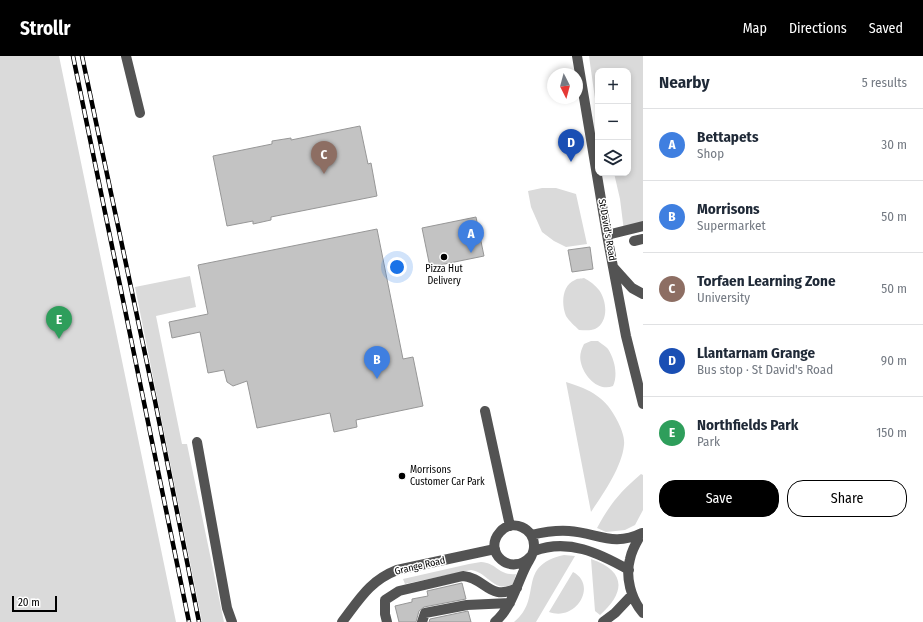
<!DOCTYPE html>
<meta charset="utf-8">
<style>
body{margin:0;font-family:"Fira Sans Condensed",sans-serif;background:#f6f6f7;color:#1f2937}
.controls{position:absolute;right:12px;top:12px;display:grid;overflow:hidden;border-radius:8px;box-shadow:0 2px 6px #0003}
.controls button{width:36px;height:36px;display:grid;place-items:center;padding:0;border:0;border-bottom:1px solid #e0e1e3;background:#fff;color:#1f2937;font:20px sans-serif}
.compass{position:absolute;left:547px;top:12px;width:36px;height:36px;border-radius:50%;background:#fff;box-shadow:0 2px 6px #0003;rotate:174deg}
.scale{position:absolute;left:12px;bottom:10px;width:45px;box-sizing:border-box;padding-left:4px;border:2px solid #000;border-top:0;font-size:11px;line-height:14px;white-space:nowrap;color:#000;-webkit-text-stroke:3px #fff;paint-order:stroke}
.you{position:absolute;left:397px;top:211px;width:14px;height:14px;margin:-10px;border:3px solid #fff;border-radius:50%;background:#1a73e8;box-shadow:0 0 0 6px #1a73e833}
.badge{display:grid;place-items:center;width:26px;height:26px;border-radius:50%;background:#000;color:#fff;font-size:13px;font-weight:700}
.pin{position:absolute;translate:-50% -33px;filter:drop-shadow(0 1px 2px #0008)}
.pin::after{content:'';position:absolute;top:21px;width:14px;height:12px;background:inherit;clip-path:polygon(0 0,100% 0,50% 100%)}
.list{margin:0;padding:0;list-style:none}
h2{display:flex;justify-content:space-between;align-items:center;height:52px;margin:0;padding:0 16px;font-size:17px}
h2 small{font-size:13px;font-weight:400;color:#747a83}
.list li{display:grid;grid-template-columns:26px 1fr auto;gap:12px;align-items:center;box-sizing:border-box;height:72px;padding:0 16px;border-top:1px solid #e0e1e3}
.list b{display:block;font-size:15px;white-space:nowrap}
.list p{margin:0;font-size:13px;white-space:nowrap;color:#747a83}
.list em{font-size:13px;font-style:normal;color:#747a83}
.actions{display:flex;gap:8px;padding:12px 16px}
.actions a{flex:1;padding:9px 0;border:1px solid #000;border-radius:16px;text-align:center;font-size:14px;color:#000}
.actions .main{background:#000;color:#fff}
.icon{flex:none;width:22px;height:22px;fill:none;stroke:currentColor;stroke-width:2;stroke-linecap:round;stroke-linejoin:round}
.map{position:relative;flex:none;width:643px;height:566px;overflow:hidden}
header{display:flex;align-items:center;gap:24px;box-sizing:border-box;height:56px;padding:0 20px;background:#000;color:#fff}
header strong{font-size:19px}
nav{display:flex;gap:22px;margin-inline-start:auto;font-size:14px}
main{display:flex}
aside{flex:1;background:#fff}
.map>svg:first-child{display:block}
</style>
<header>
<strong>Strollr</strong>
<nav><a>Map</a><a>Directions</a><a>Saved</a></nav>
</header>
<main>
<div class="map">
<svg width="643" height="566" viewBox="0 0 643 566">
<rect width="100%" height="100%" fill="#fff"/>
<path fill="#dadada" d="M0 0H59L176 566H0Z
M589 0H643V170L624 175 620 143 614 117H628V15H598V64Z
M542 132H556L576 138 587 188 566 191 554 185 542 176 531 151 528 135Z
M190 220 196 251 156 260 182 388H187L224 566H202L135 231Z
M584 222C590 225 595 229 599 234 607 245 609 266 595 273 590 275 584 274 579 274 575 270 569 265 566 260 561 248 562 229 575 224 577 222 581 223 584 222Z
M591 285H598C601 288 606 290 608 293 615 304 618 319 613 330 598 336 584 320 581 307 579 300 581 294 584 288Z
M566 326C591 334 606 341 618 366 621 372 625 382 624 389 622 411 603 438 591 456Z
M641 418 643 419V454L635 469 625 474 606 476 597 472C610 448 620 436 641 418Z
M564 499 575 500 536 566H514C544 542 515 510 564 499Z
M591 503C626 515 626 536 600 559L595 555Z
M481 506C497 507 499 520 516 518L513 528C494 538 488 516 471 514L405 528 403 523 469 508Z
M573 516C598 529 576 566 549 556Z"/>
<path fill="#c3c3c3" stroke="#979797" d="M360 70 368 108 371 107 377 140 271 161V164L253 168V165L227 170 213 100 272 88V85L291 82V84Z
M476 161 484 200 430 211 422 172Z
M377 173 403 303 413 301 423 350 356 364 357 371 334 376 330 357 257 372 247 325 233 330 227 326 224 314 208 317 200 276 172 282 169 266 208 258 198 209Z
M590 191 593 213 572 216 568 194Z
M462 527 466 543 424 551 419 555 416 566H399L395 550 412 546V543L428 540 427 535Z
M468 555 471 566H429L430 563Z"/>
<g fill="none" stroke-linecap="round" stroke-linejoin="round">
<path stroke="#535353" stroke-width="10" d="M126 0 140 57
M577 0 607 179 626 280 643 348
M607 179 643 170
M634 185 643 183
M614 212 632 232 643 238
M485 355 510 470
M197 386 227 552 232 566
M642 477C637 485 632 493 630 503 625 521 631 543 643 557
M531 479C544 476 556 474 569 475 597 477 614 491 642 477
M534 495C568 482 599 497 629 514
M342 566C359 544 369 525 397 514L495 493
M387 566 385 558V544L399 535 463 520C486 522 489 546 517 532
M422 566 425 557 467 549 510 547
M495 566C512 551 516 530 526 510 529 504 534 498 534 491 535 472 512 462 500 476 482 496 511 522 531 500
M603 566 615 557 632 539"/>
<defs>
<path id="rail" d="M73 0 189 566
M82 0 155 345 199 566"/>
</defs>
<use href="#rail" stroke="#000" stroke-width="4.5"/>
<use href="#rail" stroke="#fff" stroke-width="3" stroke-dasharray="9" stroke-linecap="butt"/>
</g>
<g fill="#000" stroke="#fff" stroke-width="1.5">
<circle cx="444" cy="201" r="4"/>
<circle cx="402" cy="420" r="4"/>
</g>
<g text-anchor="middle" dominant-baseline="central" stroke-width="3" stroke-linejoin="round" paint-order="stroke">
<g font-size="10" fill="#000" stroke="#fff">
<text transform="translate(607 174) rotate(80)">St David's Road</text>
<text transform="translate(420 510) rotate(-13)">Grange Road</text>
</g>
<g font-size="10" fill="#000" stroke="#fff">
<text x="444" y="213">Pizza Hut<tspan x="444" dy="12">Delivery</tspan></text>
<text x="410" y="414" text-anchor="start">Morrisons<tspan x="410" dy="12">Customer Car Park</tspan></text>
</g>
</g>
</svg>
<div class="controls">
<button>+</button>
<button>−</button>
<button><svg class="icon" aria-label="layers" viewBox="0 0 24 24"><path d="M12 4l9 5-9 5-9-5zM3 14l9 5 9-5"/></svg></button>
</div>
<svg class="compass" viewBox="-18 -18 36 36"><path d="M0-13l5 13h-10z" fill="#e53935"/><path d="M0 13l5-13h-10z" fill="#747a83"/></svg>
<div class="scale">20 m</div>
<div class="you"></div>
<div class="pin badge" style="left:471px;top:197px;background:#3f7fe0">A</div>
<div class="pin badge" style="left:377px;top:323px;background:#3f7fe0">B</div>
<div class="pin badge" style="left:324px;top:118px;background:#8d6e63">C</div>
<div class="pin badge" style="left:571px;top:106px;background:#1a4fb4">D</div>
<div class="pin badge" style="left:59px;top:283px;background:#2e9e5b">E</div>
</div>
<aside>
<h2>Nearby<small>5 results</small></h2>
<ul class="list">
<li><span class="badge" style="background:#3f7fe0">A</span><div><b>Bettapets</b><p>Shop</p></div><em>30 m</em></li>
<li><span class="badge" style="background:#3f7fe0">B</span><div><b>Morrisons</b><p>Supermarket</p></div><em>50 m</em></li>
<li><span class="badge" style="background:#8d6e63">C</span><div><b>Torfaen Learning Zone</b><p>University</p></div><em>50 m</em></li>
<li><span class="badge" style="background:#1a4fb4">D</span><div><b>Llantarnam Grange</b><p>Bus stop · St David's Road</p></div><em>90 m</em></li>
<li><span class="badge" style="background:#2e9e5b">E</span><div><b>Northfields Park</b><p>Park</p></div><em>150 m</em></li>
</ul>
<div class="actions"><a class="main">Save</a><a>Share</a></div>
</aside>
</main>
